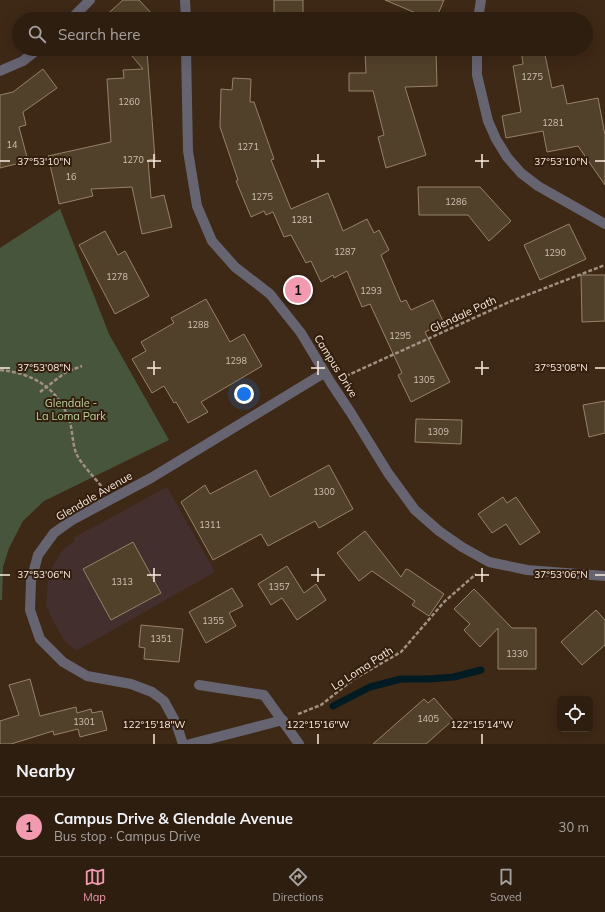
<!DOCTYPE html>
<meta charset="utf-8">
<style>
body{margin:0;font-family:Mulish,sans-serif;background:#3a2b1e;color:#f1f3f6}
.controls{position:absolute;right:12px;bottom:12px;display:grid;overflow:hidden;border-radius:6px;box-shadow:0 4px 16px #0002}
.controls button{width:36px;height:36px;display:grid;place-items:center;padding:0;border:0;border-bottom:1px solid #493c30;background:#2e1e10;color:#f1f3f6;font:20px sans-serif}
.you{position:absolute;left:244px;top:394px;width:14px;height:14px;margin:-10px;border:3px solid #fff;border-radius:50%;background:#1a73e8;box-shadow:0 0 0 6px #1a73e833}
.badge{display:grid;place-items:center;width:26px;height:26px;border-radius:50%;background:#f29aaf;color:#111;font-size:13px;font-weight:700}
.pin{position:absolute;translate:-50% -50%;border:2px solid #fff;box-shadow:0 1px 4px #0006}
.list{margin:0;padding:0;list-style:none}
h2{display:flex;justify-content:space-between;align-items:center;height:52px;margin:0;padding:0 16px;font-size:17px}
h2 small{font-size:13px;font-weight:400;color:#a7a29f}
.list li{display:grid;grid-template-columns:26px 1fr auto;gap:12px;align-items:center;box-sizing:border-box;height:60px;padding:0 16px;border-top:1px solid #493c30}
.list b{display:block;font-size:15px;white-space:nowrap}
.list p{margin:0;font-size:13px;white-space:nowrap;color:#a7a29f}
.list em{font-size:13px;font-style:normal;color:#a7a29f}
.icon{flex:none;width:22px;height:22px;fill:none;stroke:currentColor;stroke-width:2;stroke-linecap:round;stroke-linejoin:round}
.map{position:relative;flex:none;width:605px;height:744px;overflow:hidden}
.search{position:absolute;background:#2e1e10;box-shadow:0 4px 16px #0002;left:12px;right:12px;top:12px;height:44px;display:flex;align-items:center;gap:10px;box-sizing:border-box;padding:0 14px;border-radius:22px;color:#a7a29f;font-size:15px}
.sheet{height:112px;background:#2e1e10}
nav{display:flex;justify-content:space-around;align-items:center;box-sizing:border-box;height:56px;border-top:1px solid #493c30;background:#2e1e10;font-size:11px;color:#a7a29f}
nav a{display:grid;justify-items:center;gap:2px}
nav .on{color:#f29aaf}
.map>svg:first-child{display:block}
</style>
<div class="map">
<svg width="605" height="744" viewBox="0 0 605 744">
<rect width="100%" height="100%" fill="#3e2816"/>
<path fill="#432f2e" d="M167 487 215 572 76 651 64 640 53 621 46 605 48 579 53 566 61 552 75 540 73 538Z"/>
<path fill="#48553d" d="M60 209 109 334 169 440 44 501 23 521 9 548 3 567 2 600H0V248Z"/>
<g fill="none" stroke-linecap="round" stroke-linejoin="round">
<path stroke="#001b22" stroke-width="7" d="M333 706 370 687 401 679H429L454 677 481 670"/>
</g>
<path fill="#52412a" stroke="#968269" d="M123 0H139L153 15 149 19H102Z
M274 0H303V19H274Z
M385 0H444L436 19H430Z
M544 15V19H518L517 18Z
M126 49H150L147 52 155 159 148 160 151 198 164 195 172 227 142 234 132 187 91 189 93 196 59 204 48 156 111 142 107 79 124 78 123 70 143 69Z
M365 49H436L437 86 405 87 426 155 386 168 378 137 384 135 373 91H349V73H366Z
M521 49H548L544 50 552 88 563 85 567 104 598 98 605 135V185L578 146 547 152 543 131 506 138 502 116 521 112 513 66 523 64Z
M43 69 57 88 23 112 26 125 19 127 28 161 0 168V95L13 92Z
M233 78 251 79 250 102H254L274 159 271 160 291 209 328 193 343 231 367 219 374 233 379 230 389 250 381 255 401 302 406 300 411 310 433 300 444 323 425 332 450 382 411 402 398 375 402 373 370 304 362 307 347 271 334 278 333 275 321 282 311 261 306 263 291 235 284 237 273 212 266 215 264 211 251 217 236 181 238 180 220 127 221 89 232 90Z
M418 187H480L511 221 489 241 468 215H419Z
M569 224 586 259 540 280 524 245Z
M105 231 118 255 125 251 149 296 115 314 79 245Z
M581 275H605V321L582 322Z
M206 299 230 342 244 334 262 366 201 402 208 412 188 423 176 402 174 403 164 386 152 393 132 359 146 351 141 342 174 323 171 318Z
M605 401V433L589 437 583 405Z
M416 419 462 420 461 444 415 442Z
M329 465 353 509 319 528 315 521 268 546 261 534 213 560 181 502 205 485 210 494 256 470 270 497Z
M503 497 507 503 516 497 540 532 520 545 506 524 492 533 478 514Z
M365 531 401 577 406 569 409 570 444 594 429 616 412 605 415 601 372 571 359 581 337 553Z
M133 542 161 593 111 620 83 569Z
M287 566 304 593 316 584 326 600 297 620 282 598 271 605 258 584Z
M232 588 243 606 229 613 236 626 206 643 189 612Z
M474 589 512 628H536V669H498V628L480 647 464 630 470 624 454 609Z
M596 610 605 620V645L582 665 561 642Z
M141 625 183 629 179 662 144 659 145 648 139 647Z
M30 679 40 716 76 707 77 713 91 709 92 713 102 711 107 730 80 737 78 729 54 735 53 731 11 744H0V721L19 715 9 685Z
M434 698 453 720 426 744H373L424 699 428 703Z"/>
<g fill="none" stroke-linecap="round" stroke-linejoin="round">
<path stroke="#a29081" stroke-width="2.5" stroke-dasharray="4 2" stroke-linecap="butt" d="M0 370C32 373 57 387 69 419 73 430 72 445 77 455 82 465 95 478 102 487
M346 376 509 302 605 265
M40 392 66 372 82 366
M298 714 321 705 354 679 401 652 444 602 476 574"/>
<path stroke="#666471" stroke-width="10" d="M185 0 186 19
M71 19 90 0
M478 19 481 0
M186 49 188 151 197 206 212 241 235 267 270 294 301 333 331 383 351 413 388 473 415 510 439 531 462 547 489 562 527 570 605 576
M477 49V75L488 121 496 139 507 157 521 173 538 186 605 224
M0 71 23 61 38 49
M199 685 264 695 299 744
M183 744 176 723 164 701 152 692 131 684 87 676 63 662 40 639 30 610 31 581 38 555 54 533 72 520 151 478 324 373
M190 744 283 720"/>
</g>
<path fill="none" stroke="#faebe0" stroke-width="1.5" d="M154 154V168M318 154V168M482 154V168M0 161H10M147 161H161M311 161H325M475 161H489M595 161H605M154 361V375M318 361V375M482 361V375M0 368H10M147 368H161M311 368H325M475 368H489M595 368H605M154 568V582M318 568V582M482 568V582M0 575H10M147 575H161M311 575H325M475 575H489M595 575H605M154 734V744M318 734V744M482 734V744"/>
<g text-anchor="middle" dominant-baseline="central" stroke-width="4" stroke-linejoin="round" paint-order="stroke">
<g font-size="9" fill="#d0c0b2">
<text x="532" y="76">1275</text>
<text x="129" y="101">1260</text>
<text x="553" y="122">1281</text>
<text x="12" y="144">14</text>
<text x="248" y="146">1271</text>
<text x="133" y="159">1270</text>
<text x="71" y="176">16</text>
<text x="262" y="196">1275</text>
<text x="456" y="201">1286</text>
<text x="302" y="219">1281</text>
<text x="345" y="251">1287</text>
<text x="555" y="252">1290</text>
<text x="117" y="276">1278</text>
<text x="371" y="290">1293</text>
<text x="198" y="324">1288</text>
<text x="400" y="335">1295</text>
<text x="236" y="360">1298</text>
<text x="424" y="379">1305</text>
<text x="438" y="431">1309</text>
<text x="324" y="491">1300</text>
<text x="210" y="524">1311</text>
<text x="122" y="581">1313</text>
<text x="279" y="586">1357</text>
<text x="213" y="620">1355</text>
<text x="161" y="638">1351</text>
<text x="517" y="653">1330</text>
<text x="428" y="718">1405</text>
<text x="84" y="721">1301</text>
</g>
<g font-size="11" fill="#faebe0" stroke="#331e0d">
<text transform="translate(463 314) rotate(-25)">Glendale Path</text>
<text transform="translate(336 366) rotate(58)">Campus Drive</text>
<text transform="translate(94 496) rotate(-30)">Glendale Avenue</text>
<text transform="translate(362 668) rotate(-33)">La Loma Path</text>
</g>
<g font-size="11" fill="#b8d4a0" stroke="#331e0d">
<text x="71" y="403">Glendale -<tspan x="71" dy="13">La Loma Park</tspan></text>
</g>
</g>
<g font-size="10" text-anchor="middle" fill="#faebe0" stroke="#331e0d" stroke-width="4" stroke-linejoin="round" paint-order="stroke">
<text x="44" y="165">37°53'10"N</text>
<text x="561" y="165">37°53'10"N</text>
<text x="44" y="371">37°53'08"N</text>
<text x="561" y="371">37°53'08"N</text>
<text x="44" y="578">37°53'06"N</text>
<text x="561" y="578">37°53'06"N</text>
<text x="154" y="728">122°15'18"W</text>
<text x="318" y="728">122°15'16"W</text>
<text x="482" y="728">122°15'14"W</text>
</g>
</svg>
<div class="controls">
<button><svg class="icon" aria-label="locate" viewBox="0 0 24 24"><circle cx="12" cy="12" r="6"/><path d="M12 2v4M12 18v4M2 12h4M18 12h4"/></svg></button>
</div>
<div class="you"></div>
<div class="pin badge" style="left:298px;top:290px">1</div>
<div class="search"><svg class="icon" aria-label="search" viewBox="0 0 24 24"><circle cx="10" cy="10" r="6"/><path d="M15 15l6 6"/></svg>Search here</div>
</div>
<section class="sheet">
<h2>Nearby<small></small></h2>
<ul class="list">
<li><span class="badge">1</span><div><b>Campus Drive &amp; Glendale Avenue</b><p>Bus stop · Campus Drive</p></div><em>30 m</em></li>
</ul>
</section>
<nav>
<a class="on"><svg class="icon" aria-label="map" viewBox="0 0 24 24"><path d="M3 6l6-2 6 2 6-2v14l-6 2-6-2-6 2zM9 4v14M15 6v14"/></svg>Map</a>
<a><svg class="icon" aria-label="directions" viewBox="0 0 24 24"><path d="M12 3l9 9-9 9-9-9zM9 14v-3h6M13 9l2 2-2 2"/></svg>Directions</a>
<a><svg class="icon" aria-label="saved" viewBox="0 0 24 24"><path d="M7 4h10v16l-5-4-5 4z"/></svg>Saved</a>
</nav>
